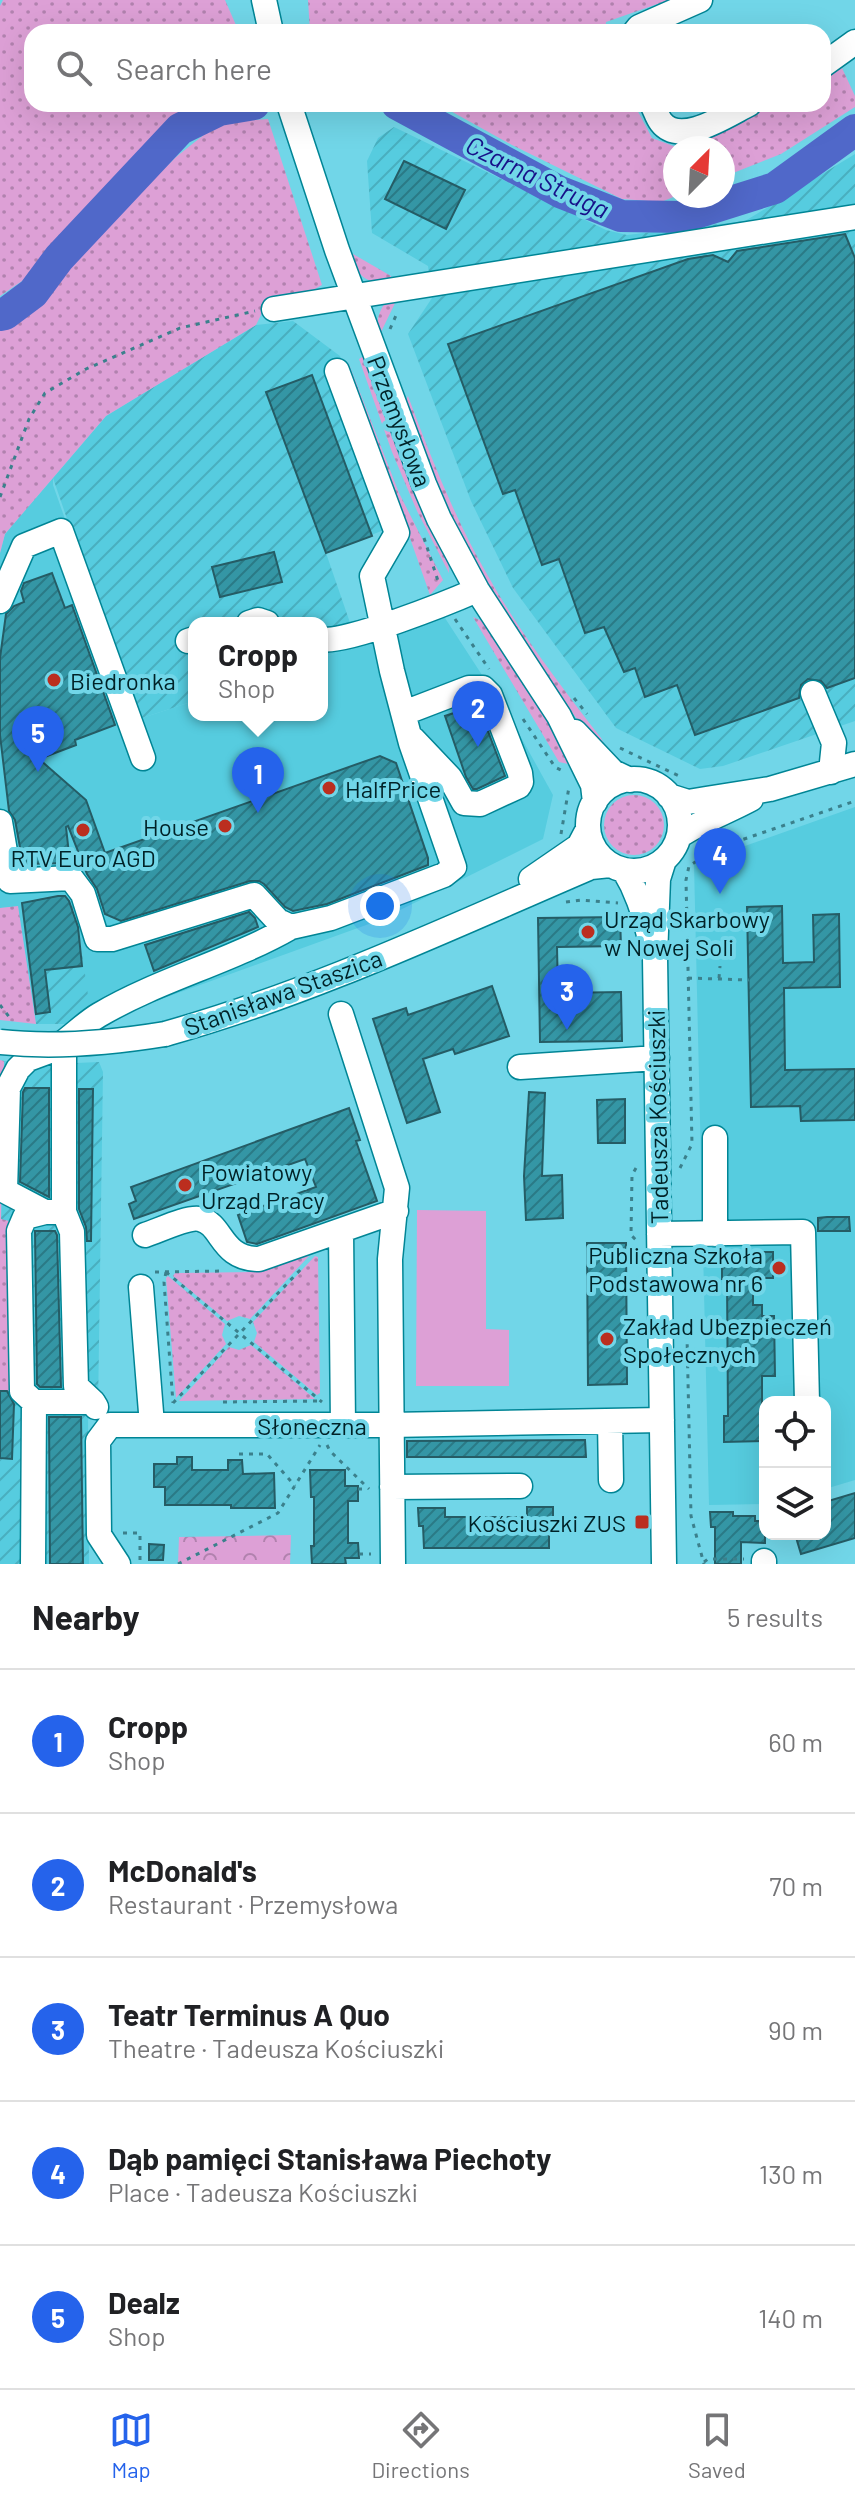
<!DOCTYPE html>
<meta charset="utf-8">
<style>
body{margin:0;font-family:Barlow,sans-serif;background:#f6f6f6;color:#202124}
.controls{position:absolute;right:24px;bottom:24px;display:grid;overflow:hidden;border-radius:16px;box-shadow:0 8px 32px #0002}
.controls button{width:72px;height:72px;display:grid;place-items:center;padding:0;border:0;border-bottom:2px solid #e0e0e0;background:#fff;color:#202124;font:40px sans-serif}
.compass{position:absolute;left:663px;top:136px;width:72px;height:72px;border-radius:50%;background:#fff;box-shadow:0 8px 32px #0002;rotate:24deg}
.you{position:absolute;left:380px;top:906px;width:28px;height:28px;margin:-20px;border:6px solid #fff;border-radius:50%;background:#1a73e8;box-shadow:0 0 0 12px #1a73e833}
.badge{display:grid;place-items:center;width:52px;height:52px;border-radius:50%;background:#2563eb;color:#fff;font-size:26px;font-weight:700}
.pin{position:absolute;translate:-50% -66px;filter:drop-shadow(0 2px 4px #0008)}
.pin::after{content:'';position:absolute;top:42px;width:28px;height:24px;background:inherit;clip-path:polygon(0 0,100% 0,50% 100%)}
.popup{position:absolute;left:188px;top:617px;width:140px;height:104px;box-sizing:border-box;display:grid;place-content:center;border-radius:16px;background:#fff;filter:drop-shadow(0 2px 6px #0005);font-size:26px;white-space:nowrap;color:#757577}
.popup b{font-size:30px;color:#202124}
.popup::after{content:'';position:absolute;left:50%;top:100%;margin-left:-16px;border:16px solid transparent;border-top-color:#fff}
.list{margin:0;padding:0;list-style:none}
h2{display:flex;justify-content:space-between;align-items:center;height:104px;margin:0;padding:0 32px;font-size:34px}
h2 small{font-size:26px;font-weight:400;color:#757577}
.list li{display:grid;grid-template-columns:52px 1fr auto;gap:24px;align-items:center;box-sizing:border-box;height:144px;padding:0 32px;border-top:2px solid #e0e0e0}
.list b{display:block;font-size:30px;white-space:nowrap}
.list p{margin:0;font-size:26px;white-space:nowrap;color:#757577}
.list em{font-size:26px;font-style:normal;color:#757577}
.icon{flex:none;width:44px;height:44px;fill:none;stroke:currentColor;stroke-width:2;stroke-linecap:round;stroke-linejoin:round}
.map{position:relative;flex:none;width:855px;height:1564px;overflow:hidden}
.search{position:absolute;background:#fff;box-shadow:0 8px 32px #0002;left:24px;right:24px;top:24px;height:88px;display:flex;align-items:center;gap:20px;box-sizing:border-box;padding:0 28px;border-radius:24px;color:#757577;font-size:30px}
.sheet{height:824px;background:#fff}
nav{display:flex;justify-content:space-around;align-items:center;box-sizing:border-box;height:112px;border-top:2px solid #e0e0e0;background:#fff;font-size:22px;color:#757577}
nav a{display:grid;justify-items:center;gap:4px}
nav .on{color:#2563eb}
.map>svg:first-child{display:block}
</style>
<div class="map">
<svg width="855" height="1564" viewBox="0 0 855 1564">
<defs>
<pattern id="industrial-furrows" width="10" height="10" patternUnits="userSpaceOnUse" patternTransform="scale(2)"><rect width="10" height="10" fill="#56ccdf"/><path d="M-1 1l2-2M0 10L10 0M9 11l2-2" fill="none" stroke="#49afbf"/></pattern>
<pattern id="grass-dots" width="8" height="8" patternUnits="userSpaceOnUse" patternTransform="scale(2)"><rect width="8" height="8" fill="#dda0d6"/><path d="M2 2h.1M6 6h.1" fill="none" stroke="#b182ae" stroke-width="1.8" stroke-linecap="round"/></pattern>
<pattern id="park-crowns" width="20" height="18" patternUnits="userSpaceOnUse" patternTransform="scale(2)"><rect width="20" height="18" fill="#dda0d6"/><path d="M2 6a3 3 0 1 1 6 0M12 15a3 3 0 1 1 6 0" fill="none" stroke="#b182ae"/></pattern>
<pattern id="building-hatch" width="6" height="6" patternUnits="userSpaceOnUse" patternTransform="scale(2)"><rect width="6" height="6" fill="#3496a5"/><path d="M-1 1l2-2M0 6l6-6M5 7l2-2" fill="none" stroke="#2a7a86"/></pattern>
</defs>
<rect width="100%" height="100%" fill="#71d6e8"/>
<path fill="#56ccdf" d="M53 478V485L136 720 194 701V715H322V658L358 646 430 595 512 721 553 795 543 839 380 920 92 1024H36L18 907 0 908V553L5 534Z
M855 807V1480L825 1489V1402H765V1504L709 1505 694 864Z"/>
<path fill="url(#industrial-furrows)" d="M394 127 606 230 627 235 745 221 855 154V721L723 766 700 769 616 728 513 588 471 501 408 334 432 298 428 266 372 233 367 161 378 138Z
M293 321 340 356 399 524 326 553 358 646 322 658V623H194V701L136 720 53 478 106 416 256 325Z
M74 895 92 1024H36L25 900Z
M4 1061 53 1064 99 1062 103 1072 98 1410 88 1411 89 1564H0V1391H9V1222L1 1221Z"/>
<path fill="url(#grass-dots)" d="M3 0H225L239 32H32V104H200L160 131 31 275 0 296V6Z
M308 0H669L606 22 605 32H310Z
M842 68 855 96V107L781 154 723 177V148H675L676 196 661 202 622 199 512 145 438 104H634L652 138 676 147 766 104H823V77Z
M268 119 322 285 313 290 269 299 256 325 106 416 5 534 0 553V326L19 320 78 254 176 157 220 122Z
M353 254 391 276 392 282C365 284 360 278 349 255Z
M397 299 381 332H378C376 320 379 312 386 301Z
M364 356 448 557 449 573 417 511 392 452 359 359Z
M347 359 399 493 443 580 430 595Z
M408 396C431 458 455 519 488 576 520 633 561 686 601 738L603 742 598 747 523 647 468 555 403 406Z
M473 617 484 622 573 761 568 764 559 762Z
M604 825a30 30 0 1 1 60 0a30 30 0 1 1-60 0Z
M18 906 36 1024 0 1020V908Z
M0 1060 4 1061 1 1219 9 1221V1391H0Z
M307 1255 309 1256 250 1319 239 1316 227 1321 173 1276 175 1273 259 1272Z
M315 1256 318 1257 320 1393 317 1395 254 1342 257 1333 253 1322Z
M168 1276 225 1324 222 1335 226 1344 176 1398 166 1278Z
M251 1345 315 1399 179 1401 229 1347 239 1350Z"/>
<path fill="url(#park-crowns)" d="M291 1535 290 1564H178L179 1537Z"/>
<path fill="#dda0d6" d="M417 1210 486 1211V1329L509 1330V1386H416Z"/>
<g fill="none" stroke-linecap="round" stroke-linejoin="round">
<path stroke="#5068c9" stroke-width="32" d="M397 104 560 192 621 216 683 217 775 188 855 130
M0 315 5 314 33 293 59 258 180 129 219 110 254 104"/>
</g>
<path fill="url(#building-hatch)" stroke="#255c65" stroke-width="2" d="M404 161 465 190 446 229 385 199Z
M845 234 855 258V678L827 688 821 681 808 679 801 685 799 698 695 735 677 685 645 697 635 668 624 672 604 627 585 633 559 559 542 565 515 490 503 494 448 344 688 259 713 255 728 262 737 251Z
M312 375 372 536 326 553 266 392Z
M274 552 282 582 220 597 212 567Z
M52 573 65 608 72 605 115 725 75 740 76 745 39 759 86 800 105 853 380 756 396 763 428 858V865L327 904 293 911 285 907 264 884 259 881H250L121 921 105 914 97 889 87 874 68 826 66 827 70 863 23 864 15 820 9 811 0 735V658L6 614 14 606 24 602 21 591 24 583Z
M478 705 505 776 477 789H473L466 777 445 716Z
M58 896H65L69 901 78 927 82 966 45 970 50 1012 36 1014 22 903Z
M782 906 783 963 814 962 813 915 839 914 840 987 784 988 785 1070 855 1069V1120L801 1121 800 1106 751 1107 747 907Z
M249 912 255 918 258 927 154 971 145 945Z
M620 917 621 946 557 947 558 993 621 992 622 1041 540 1042 538 918Z
M492 986 509 1036 455 1054 453 1049 423 1059 440 1112 407 1123 373 1019 406 1008 408 1015Z
M25 1088H49V1197L20 1182 23 1092Z
M79 1089H93L91 1241H87L86 1227 79 1209Z
M529 1092 545 1093 542 1176 562 1175 563 1218 526 1220 524 1176Z
M625 1099V1143H598L597 1100Z
M349 1108 360 1140 356 1141 377 1201 257 1244 247 1242 238 1215 316 1187 305 1159 134 1219 129 1204 136 1201 131 1187Z
M827 1217H849L850 1231H818V1218Z
M35 1231H55L57 1235 61 1387H40L37 1384Z
M587 1243H626L627 1384 588 1385Z
M722 1252H773V1278H753V1305H762V1316H774L775 1376H762V1413H765V1441L724 1442V1416H728L727 1279H722Z
M0 1391H7L14 1404 12 1459 0 1458Z
M49 1417H81L83 1564H50Z
M585 1440 586 1457H407V1441Z
M177 1457H192V1470H228V1460H242L243 1474 274 1473 275 1508H231V1505H165V1487H154V1464H177Z
M310 1470H345V1486H358V1501H348V1543H358L359 1558H345L346 1564H312L311 1546H314V1497H311Z
M855 1493V1538L801 1554 795 1534H825V1502Z
M527 1507H553V1525H549V1548H424L423 1526H419L418 1508H445V1517H527Z
M710 1512H733V1516H755V1521H765V1543L741 1542V1564H715V1527H711Z
M149 1544 164 1545 163 1560H149Z"/>
<g fill="none" stroke-linecap="round" stroke-linejoin="round">
<defs>
<path id="minor" d="M264 0 271 32
M635 32 639 27 700 0
M823 65 855 42
M289 104 337 250 424 484 439 519 477 590 559 716 593 785 595 802
M652 104C655 109 657 117 661 122 680 147 727 115 749 104
M274 309 855 217
M0 601 24 546 61 531 143 758
M249 623 258 620 267 623
M322 639C343 645 452 601 477 590
M188 641 194 639
M813 693 834 743 831 772
M404 713 469 688H483L490 695 520 773 521 782 519 786 480 804 464 803 450 778 413 739
M575 732 613 772 630 780
M588 825a46 46 0 1 1 92 0a46 46 0 1 1-92 0Z
M669 796 688 802 706 799 770 789 855 764
M0 822 10 881 71 878 83 894 97 939H112L254 895 278 921 291 927 331 918 444 875 454 867 411 743 392 671 372 576 397 533 337 371
M679 836C701 821 727 812 751 799
M624 870C637 891 643 911 649 935
M531 879 579 846 588 829
M341 1014 397 1188 390 1259 393 1564
M165 1034C312 993 451 927 591 867L610 865
M64 1042C76 1033 87 1022 99 1015 160 979 230 962 291 927
M520 1067 657 1058
M715 1138V1234
M45 1212 5 1191 8 1088 18 1069 28 1059 55 1049 64 1042V1212L72 1232 76 1386 93 1402
M341 1231 343 1425
M659 1234 803 1232 807 1402
M145 1235C158 1231 188 1216 200 1219 223 1224 220 1259 259 1259L396 1211
M141 1287 152 1425
M34 1402 22 1391 19 1231 25 1217 45 1212H54
M610 1421 611 1480
M392 1487 520 1486
M764 1561V1564
M33 1564 34 1402H93L96 1407
M118 1564 99 1535 98 1441 110 1425H390L662 1420
M664 1564 655 957 658 879 664 860"/>
</defs>
<use href="#minor" stroke="#008595" stroke-width="27"/>
<path stroke="#3b808c" stroke-width="3" stroke-dasharray="4 6" stroke-linecap="butt" d="M390 329 398 311
M0 497 29 419 45 393 86 369 180 328 255 311
M424 538 439 584
M455 619 489 669
M574 698 587 714
M523 719 555 767 561 770
M620 748 679 776
M561 834 569 787
M715 849 855 801
M566 902 581 900 618 903
M688 978 749 980
M719 978 720 966
M0 1005 10 1018
M636 1168 632 1175 631 1235 639 1243
M680 1168 692 1144 686 880 689 866 715 849V838
M155 1272 224 1271
M166 1272 322 1402
M166 1272 164 1282 173 1403
M681 1326 687 1336 691 1516 704 1564
M223 1402 323 1401
M173 1403 304 1266
M327 1445 330 1451 369 1489
M239 1454H267L295 1486
M358 1489H367
M123 1533H140V1564
M359 1554H371
M704 1562 708 1559H744
M178 1564 278 1513 320 1445"/>
<use href="#minor" stroke="#fff" stroke-width="24"/>
<defs>
<path id="minor-bridge" d="M0 1042C56 1048 110 1043 165 1034"/>
</defs>
<use href="#minor-bridge" stroke="#008595" stroke-width="27" stroke-linecap="butt"/>
<use href="#minor-bridge" stroke="#fff" stroke-width="24"/>
</g>
<g fill="#bb2e1f" stroke="#71d6e8" stroke-width="3">
<circle cx="54" cy="680" r="8"/>
<circle cx="329" cy="788" r="8"/>
<circle cx="225" cy="826" r="8"/>
<circle cx="83" cy="830" r="8"/>
<circle cx="588" cy="932" r="8"/>
<circle cx="185" cy="1185" r="8"/>
<circle cx="779" cy="1268" r="8"/>
<circle cx="607" cy="1339" r="8"/>
<rect x="634" y="1514" width="16" height="16" rx="4"/>
</g>
<g text-anchor="middle" dominant-baseline="central" stroke-width="8" stroke-linejoin="round" paint-order="stroke">
<g font-size="24" fill="#002227" stroke="#71d6e8">
<text transform="translate(400 421) rotate(69)">Przemysłowa</text>
<text transform="translate(283 992) rotate(-20)">Stanisława Staszica</text>
<text transform="translate(657 1117) rotate(-91)">Tadeusza Kościuszki</text>
<text x="312" y="1425">Słoneczna</text>
</g>
<g font-size="24" fill="#002227" stroke="#71d6e8" text-anchor="start">
<text x="70" y="680">Biedronka</text>
<text x="345" y="788">HalfPrice</text>
<text x="209" y="826" text-anchor="end">House</text>
<text x="83" y="857" text-anchor="middle">RTV Euro AGD</text>
<text x="604" y="918">Urząd Skarbowy<tspan x="604" dy="28">w Nowej Soli</tspan></text>
<text x="201" y="1171">Powiatowy<tspan x="201" dy="28">Urząd Pracy</tspan></text>
<text x="763" y="1254" text-anchor="end">Publiczna Szkoła<tspan x="763" dy="28">Podstawowa nr 6</tspan></text>
<text x="623" y="1325">Zakład Ubezpieczeń<tspan x="623" dy="28">Społecznych</tspan></text>
<text x="626" y="1522" text-anchor="end">Kościuszki ZUS</text>
</g>
<g font-size="26" font-style="italic" fill="#171189" stroke="#71d6e8">
<text transform="translate(538 176) rotate(26)">Czarna Struga</text>
</g>
</g>
</svg>
<div class="controls">
<button><svg class="icon" aria-label="locate" viewBox="0 0 24 24"><circle cx="12" cy="12" r="6"/><path d="M12 2v4M12 18v4M2 12h4M18 12h4"/></svg></button>
<button><svg class="icon" aria-label="layers" viewBox="0 0 24 24"><path d="M12 4l9 5-9 5-9-5zM3 14l9 5 9-5"/></svg></button>
</div>
<svg class="compass" viewBox="-18 -18 36 36"><path d="M0-13l5 13h-10z" fill="#e53935"/><path d="M0 13l5-13h-10z" fill="#757577"/></svg>
<div class="you"></div>
<div class="pin badge" style="left:258px;top:813px">1</div>
<div class="popup"><b>Cropp</b>Shop</div>
<div class="pin badge" style="left:478px;top:747px">2</div>
<div class="pin badge" style="left:567px;top:1030px">3</div>
<div class="pin badge" style="left:720px;top:894px">4</div>
<div class="pin badge" style="left:38px;top:772px">5</div>
<div class="search"><svg class="icon" aria-label="search" viewBox="0 0 24 24"><circle cx="10" cy="10" r="6"/><path d="M15 15l6 6"/></svg>Search here</div>
</div>
<section class="sheet">
<h2>Nearby<small>5 results</small></h2>
<ul class="list">
<li><span class="badge">1</span><div><b>Cropp</b><p>Shop</p></div><em>60 m</em></li>
<li><span class="badge">2</span><div><b>McDonald's</b><p>Restaurant · Przemysłowa</p></div><em>70 m</em></li>
<li><span class="badge">3</span><div><b>Teatr Terminus A Quo</b><p>Theatre · Tadeusza Kościuszki</p></div><em>90 m</em></li>
<li><span class="badge">4</span><div><b>Dąb pamięci Stanisława Piechoty</b><p>Place · Tadeusza Kościuszki</p></div><em>130 m</em></li>
<li><span class="badge">5</span><div><b>Dealz</b><p>Shop</p></div><em>140 m</em></li>
</ul>
</section>
<nav>
<a class="on"><svg class="icon" aria-label="map" viewBox="0 0 24 24"><path d="M3 6l6-2 6 2 6-2v14l-6 2-6-2-6 2zM9 4v14M15 6v14"/></svg>Map</a>
<a><svg class="icon" aria-label="directions" viewBox="0 0 24 24"><path d="M12 3l9 9-9 9-9-9zM9 14v-3h6M13 9l2 2-2 2"/></svg>Directions</a>
<a><svg class="icon" aria-label="saved" viewBox="0 0 24 24"><path d="M7 4h10v16l-5-4-5 4z"/></svg>Saved</a>
</nav>
